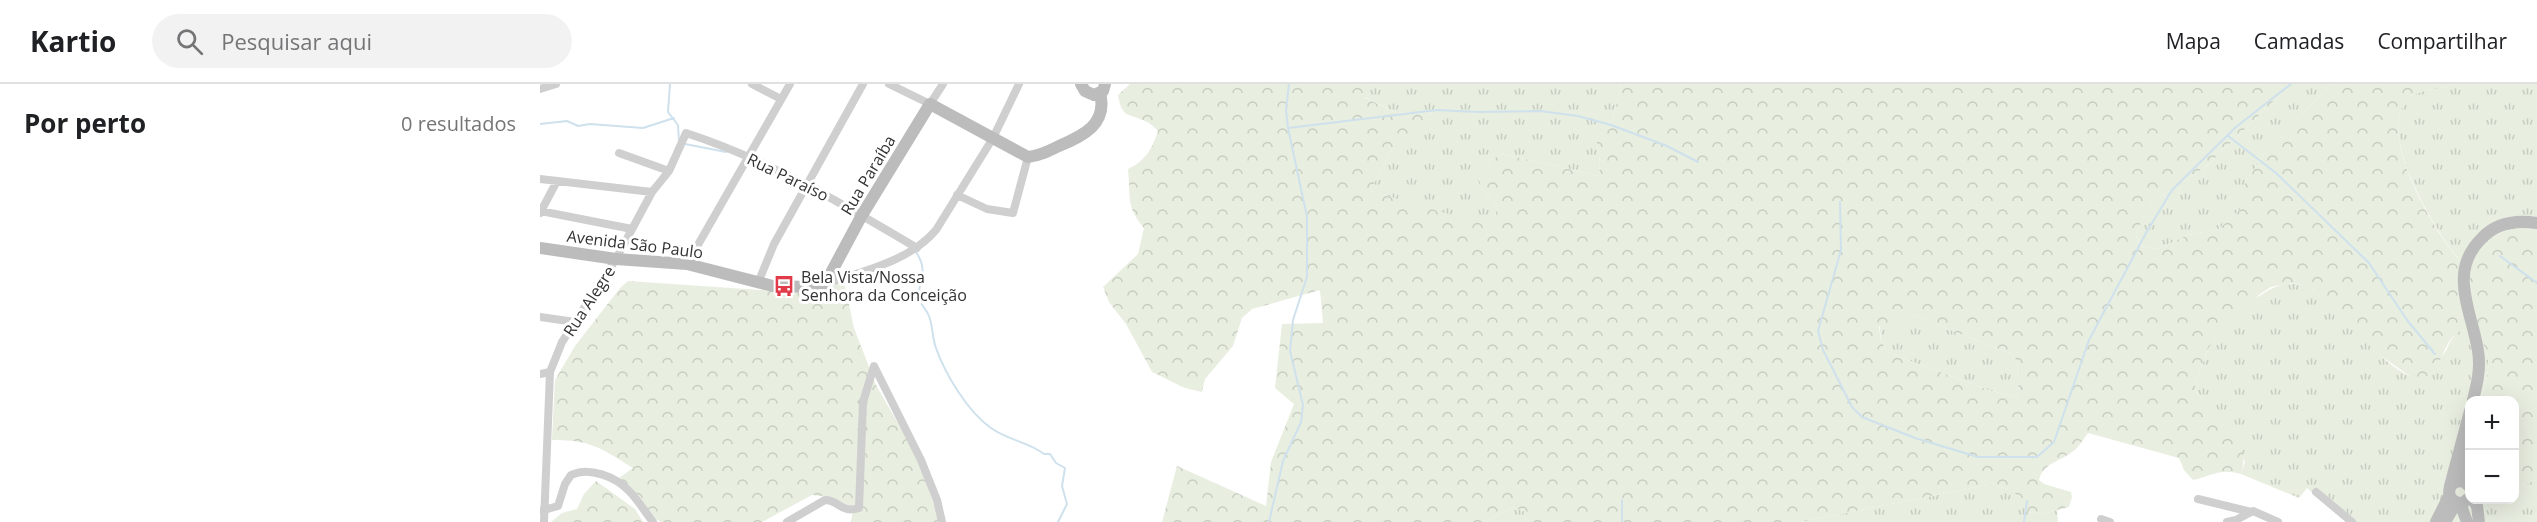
<!DOCTYPE html>
<html lang="pt">
<meta charset="utf-8">
<style>
body{margin:0;font-family:"Open Sans",sans-serif;background:#f2f2f2;color:#202124}
.controls{position:absolute;right:18px;bottom:18px;display:grid;overflow:hidden;border-radius:12px;box-shadow:0 6px 24px #0002}
.controls button{width:54px;height:54px;display:grid;place-items:center;padding:0;border:0;border-bottom:2px solid #e0e0e0;background:#fff;color:#202124;font:30px sans-serif}
.list{margin:0;padding:0;list-style:none}
h2{display:flex;justify-content:space-between;align-items:center;height:78px;margin:0;padding:0 24px;font-size:26px}
h2 small{font-size:20px;font-weight:400;color:#757577}
.icon{flex:none;width:33px;height:33px;fill:none;stroke:currentColor;stroke-width:2;stroke-linecap:round;stroke-linejoin:round}
.map{position:relative;flex:none;width:1997px;height:438px;overflow:hidden}
header{display:flex;align-items:center;gap:36px;box-sizing:border-box;height:84px;padding:0 30px;background:#fff;border-bottom:2px solid #e0e0e0}
header strong{font-size:28px}
nav{display:flex;gap:33px;margin-inline-start:auto;font-size:21px}
.search{width:420px;height:54px;background:#f2f2f2;display:flex;align-items:center;gap:15px;box-sizing:border-box;padding:0 21px;border-radius:33px;color:#757577;font-size:22px}
main{display:flex}
aside{flex:1;background:#fff}
.map>svg:first-child{display:block}
</style>
<header>
<strong>Kartio</strong>
<div class="search"><svg class="icon" aria-label="search" viewBox="0 0 24 24"><circle cx="10" cy="10" r="6"/><path d="M15 15l6 6"/></svg>Pesquisar aqui</div>
<nav><a>Mapa</a><a>Camadas</a><a>Compartilhar</a></nav>
</header>
<main>
<aside>
<h2>Por perto<small>0 resultados</small></h2>
<ul class="list">
</ul>
</aside>
<div class="map">
<svg width="1997" height="438" viewBox="0 0 1997 438">
<defs>
<pattern id="grass-tufts" width="24" height="20" patternUnits="userSpaceOnUse" patternTransform="scale(1.5)"><rect width="24" height="20" fill="#e8eee0"/><path d="M3 7l-1-3M5 7V3M7 7l1-3M15 17l-1-3M17 17v-4M19 17l1-3" fill="none" stroke="#c7cdc1"/></pattern>
<pattern id="forest-crowns" width="20" height="18" patternUnits="userSpaceOnUse" patternTransform="scale(1.5)"><rect width="20" height="18" fill="#e8eee0"/><path d="M2 6a3 3 0 1 1 6 0M12 15a3 3 0 1 1 6 0" fill="none" stroke="#c7cdc1"/></pattern>
</defs>
<rect width="100%" height="100%" fill="#fff"/>
<path fill="url(#grass-tufts)" d="M834 0H1081L1073 35 1056 55 1060 77 1059 92 963 70 952 75 939 95 942 105 958 123 950 143 830 107 854 61 894 32 890 29 854 28 823 12Z
M1751 0H1791L1724 71 1705 98V121L1679 145 1648 151 1618 165 1602 162 1595 151 1612 118 1667 82Z
M1915 0H1997V144L1941 164 1922 179C1898 152 1835 50 1867 16 1878 4 1900 6 1915 0Z
M1747 199C1756 200 1767 201 1774 206 1811 230 1829 272 1871 293 1881 286 1899 278 1905 268 1910 260 1912 249 1923 246 1928 245 1931 249 1935 252 1957 268 1947 295 1940 316H1930L1927 395 1930 416H1974L1975 402H1983L1997 395V438H1806L1767 404 1759 414 1701 390 1705 378 1682 338 1655 306V300L1669 263 1674 258C1696 234 1715 207 1747 199Z
M1372 231 1472 270 1477 277 1479 314 1448 306 1349 269 1341 258 1340 241 1355 248Z
M1452 400C1468 405 1484 409 1488 428L1502 430 1517 426 1518 438H1260Z
M973 424 984 427 986 438H944Z"/>
<path fill="url(#forest-crowns)" fill-rule="evenodd" d="M590 0H834L824 13 854 28 890 29 895 32 854 61 830 107 950 142 958 123 942 105 939 95 952 75 963 70 1059 92 1060 77 1056 55 1073 35 1081 0H1751L1667 82 1612 118 1595 151 1602 162 1618 165 1648 151 1679 145 1705 121V98L1724 71 1791 0H1915C1900 6 1878 4 1867 16 1835 50 1897 153 1922 179 1950 157 1958 141 1997 144V395L1983 402H1975L1974 316H1940C1947 295 1957 268 1935 252 1931 249 1928 245 1923 246 1900 252 1903 302 1871 293L1837 269 1773 205 1759 200 1748 199 1731 203 1720 210 1674 258 1669 263 1655 300V306C1673 330 1713 357 1701 390 1680 384 1674 391 1653 396L1644 386 1639 374 1548 349C1543 355 1539 364 1532 368 1521 377 1503 379 1499 396L1504 400 1531 408 1532 413 1529 423 1502 430 1488 428C1484 410 1468 405 1452 400L1260 438H986L984 427 973 424 944 438H622L637 382 726 422 731 378 754 320 735 304 742 240 783 239 780 206 712 225 702 234 693 262 665 295 662 308 645 304 612 288 586 240 569 218 563 203 598 170 604 144C585 122 591 112 588 85 605 78 613 63 618 47 614 43 610 39 605 37 587 29 582 34 578 11ZM1372 231 1472 270 1477 277 1479 314 1448 306 1349 269 1341 258 1339 242 1355 248Z
M88 197 264 209 304 197 314 244 336 301 379 376 400 438H311L313 424 289 413 272 411 222 438H121L108 430 79 394 93 384C61 364 51 356 12 356L15 296 35 262 80 204Z
M56 397 95 425 103 438H11L22 429 37 425 44 410Z"/>
<g fill="none" stroke-linecap="round" stroke-linejoin="round">
<path stroke="#cee1ec" stroke-width="2" d="M130 0 128 28 138 41 139 58
M0 40 27 37 38 42 50 40 103 44 134 34
M748 44 897 26 938 28 1000 27 1038 32 1071 41 1127 62 1158 78
M1688 52 1736 89 1829 179 1867 236 1895 270
M145 60 186 68
M1300 118 1301 166 1278 247 1283 266 1312 323 1322 333 1375 354 1438 373H1497L1514 358 1549 256 1606 149 1632 106 1696 43 1751 0
M376 168C391 191 375 197 380 216 382 223 387 226 389 232 393 242 392 254 396 264 405 290 428 328 451 344 467 356 489 358 504 370H510L516 379 525 384 522 402 527 420 518 438
M1960 172 1997 199
M729 438 743 377 761 338 763 321 750 267 753 236 767 193V133L748 44 746 26 749 0
M1082 438V416
M1484 438 1487 417"/>
<path stroke="#cfcfcf" stroke-width="8" d="M212 0 241 15
M349 0 390 20 403 0
M0 5 16 0
M79 69 129 87
M0 95 112 108
M417 111 447 125 473 129 488 73
M0 127 92 145
M0 129 17 97
M147 180 250 0
M218 199 234 160 323 0
M285 200C323 187 370 177 396 146L453 54 479 0
M0 233 35 238
M0 290 10 288
M1776 408 1812 438
M1658 415 1711 428
M1 427 18 422 25 400 31 391C49 382 76 393 89 407 98 416 105 428 113 438
M1561 435 1570 438
M4 438 10 288 22 258 76 175 112 108 129 87 146 49C229 76 303 120 377 164
M247 438 285 416C299 416 301 430 319 424L323 318 334 282 381 376 397 416 402 438
M1687 438 1696 436 1713 427 1738 438"/>
<path stroke="#bcbcbc" stroke-width="12" d="M541 0 545 7 554 11 563 7 565 0
M0 164 76 175 147 180 233 202 270 203 285 200 322 131 390 20 488 73C499 72 509 67 519 62 543 52 568 40 560 9
M1933 316C1937 300 1941 284 1938 267 1932 227 1907 188 1942 154 1956 139 1977 136 1997 139
M1923 362 1926 399
M1910 402 1930 327
M1930 403 1923 397C1904 396 1905 420 1923 419L1930 413
M1933 416 1937 422 1939 438
M1920 419 1927 438
M1896 438 1909 412
M1905 438 1916 419"/>
</g>
<defs>
<symbol id="bus-bare" viewBox="-9 -9 18 18"><path d="M-5-6H5V4H4V6H2V4H-2V6H-4V4H-5ZM-3.5-4V0h7V-4ZM-3.5 1.2v1.5H-2V1.2ZM2 1.2v1.5H3.5V1.2Z" fill="#e13b4a" stroke="#fff" stroke-width="2.5" paint-order="stroke"/></symbol>
</defs>
<g fill-rule="evenodd">
<use href="#bus-bare" x="229" y="187" width="30" height="30"/>
</g>
<g text-anchor="middle" dominant-baseline="central" stroke-width="6" stroke-linejoin="round" paint-order="stroke">
<g font-size="16" fill="#323232" stroke="#fff">
<text transform="translate(328 91) rotate(-59)">Rua Paraíba</text>
<text transform="translate(248 93) rotate(26)">Rua Paraíso</text>
<text transform="translate(95 160) rotate(7)">Avenida São Paulo</text>
<text transform="translate(49 217) rotate(-57)">Rua Alegre</text>
</g>
<g font-size="16" fill="#323232" stroke="#fff" text-anchor="start">
<text x="261" y="193">Bela Vista/Nossa<tspan x="261" dy="18">Senhora da Conceição</tspan></text>
</g>
</g>
</svg>
<div class="controls">
<button>+</button>
<button>−</button>
</div>
</div>
</main>
